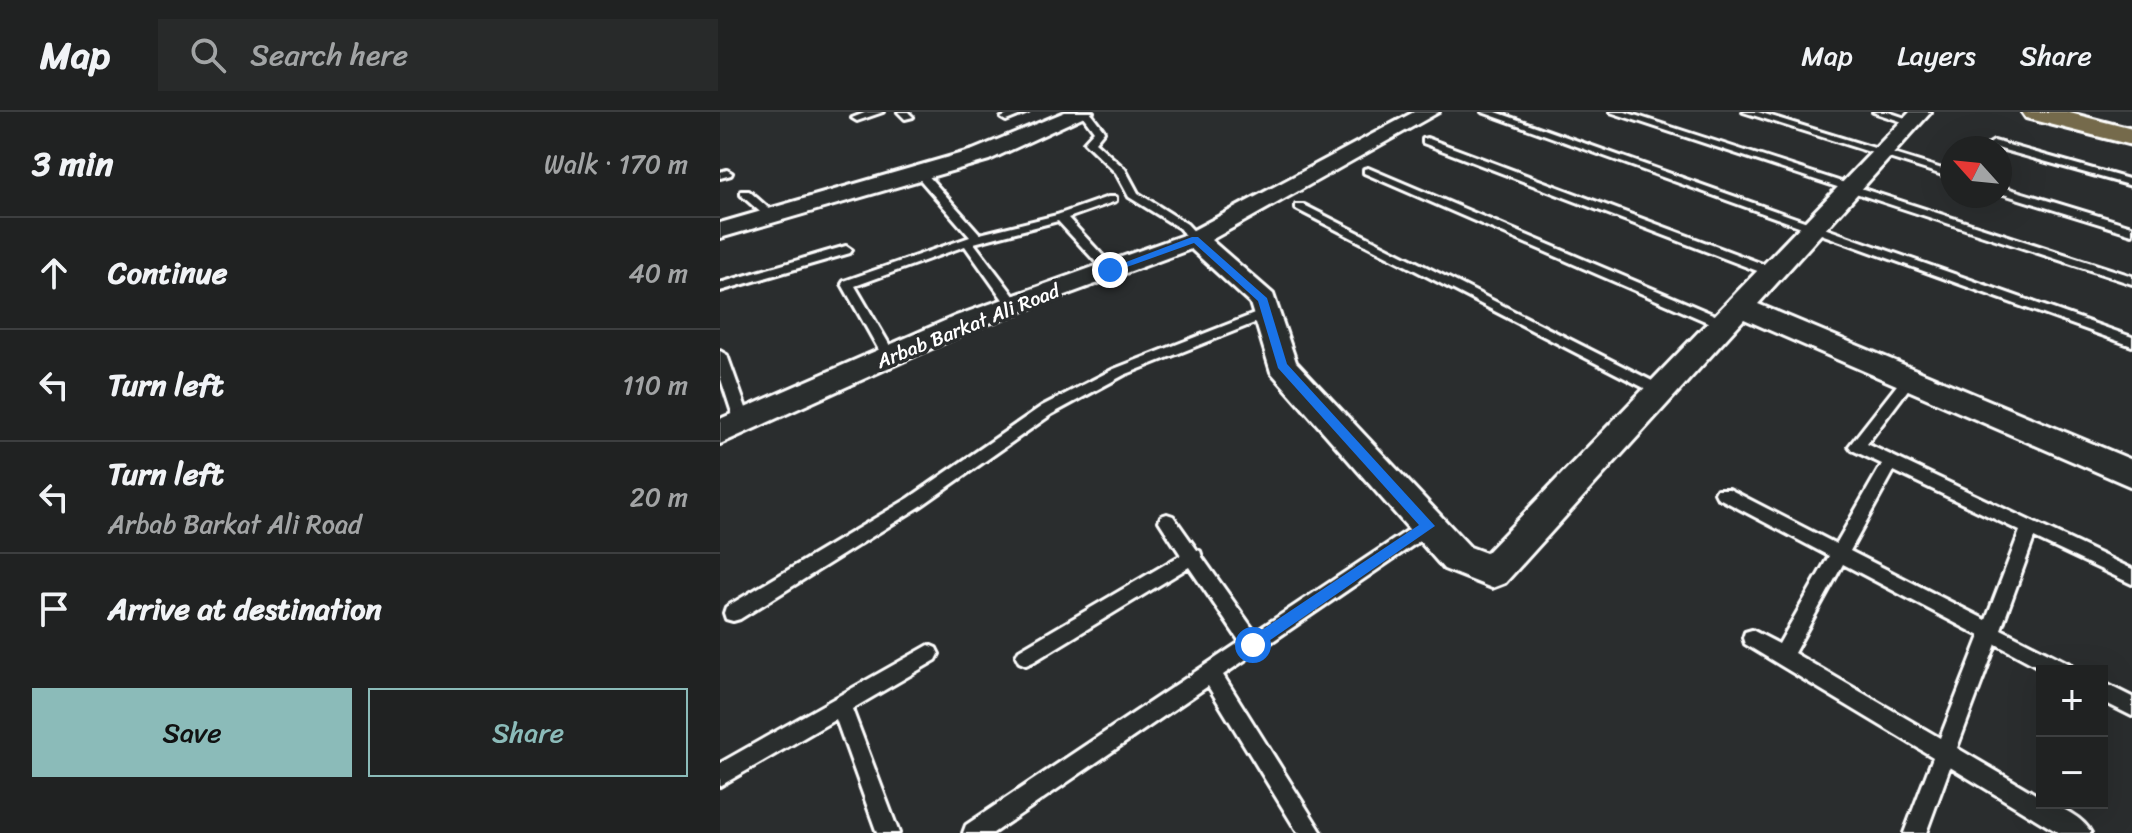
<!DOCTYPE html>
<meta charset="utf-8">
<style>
body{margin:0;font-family:Sriracha,sans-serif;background:#282a2a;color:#f1f3f6}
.controls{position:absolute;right:24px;bottom:24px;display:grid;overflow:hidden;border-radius:0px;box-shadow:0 8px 32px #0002}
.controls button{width:72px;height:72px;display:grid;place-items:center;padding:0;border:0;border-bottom:2px solid #3d3f40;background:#202222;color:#f1f3f6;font:40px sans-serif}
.compass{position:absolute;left:1220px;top:24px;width:72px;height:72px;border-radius:50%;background:#202222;box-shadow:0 8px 32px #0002;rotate:297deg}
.stop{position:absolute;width:24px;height:24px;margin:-18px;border:6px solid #1a73e8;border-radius:50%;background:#fff}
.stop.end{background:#1a73e8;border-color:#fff;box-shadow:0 2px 8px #0008}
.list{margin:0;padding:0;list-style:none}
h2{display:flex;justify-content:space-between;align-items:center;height:104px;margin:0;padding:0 32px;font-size:34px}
h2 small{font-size:26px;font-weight:400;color:#a2a4a5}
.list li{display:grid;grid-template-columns:52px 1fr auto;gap:24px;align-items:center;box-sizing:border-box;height:112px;padding:0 32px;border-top:2px solid #3d3f40}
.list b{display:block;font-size:30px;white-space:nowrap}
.list p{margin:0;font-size:26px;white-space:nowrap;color:#a2a4a5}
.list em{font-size:26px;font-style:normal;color:#a2a4a5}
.actions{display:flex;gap:16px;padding:24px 32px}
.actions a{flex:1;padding:18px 0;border:2px solid #8bbbb9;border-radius:0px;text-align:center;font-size:28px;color:#8bbbb9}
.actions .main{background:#8bbbb9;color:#111}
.icon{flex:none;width:44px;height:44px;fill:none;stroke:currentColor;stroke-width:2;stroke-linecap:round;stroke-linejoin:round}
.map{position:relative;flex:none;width:1412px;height:721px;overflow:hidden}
header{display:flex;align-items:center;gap:48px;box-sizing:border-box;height:112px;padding:0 40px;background:#202222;border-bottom:2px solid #3d3f40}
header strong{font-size:38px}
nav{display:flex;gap:44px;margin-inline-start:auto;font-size:28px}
.search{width:560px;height:72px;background:#282a2a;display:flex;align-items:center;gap:20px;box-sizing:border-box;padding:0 28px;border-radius:0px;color:#a2a4a5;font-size:30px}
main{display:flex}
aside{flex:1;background:#202222}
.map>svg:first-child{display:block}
</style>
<header>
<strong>Map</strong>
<div class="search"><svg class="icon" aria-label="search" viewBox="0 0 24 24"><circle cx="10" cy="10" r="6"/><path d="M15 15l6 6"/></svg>Search here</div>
<nav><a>Map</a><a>Layers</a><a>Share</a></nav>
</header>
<main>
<aside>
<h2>3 min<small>Walk · 170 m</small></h2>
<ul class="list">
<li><svg class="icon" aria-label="ahead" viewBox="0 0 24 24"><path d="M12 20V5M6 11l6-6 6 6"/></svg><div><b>Continue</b></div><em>40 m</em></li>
<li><svg class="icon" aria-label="left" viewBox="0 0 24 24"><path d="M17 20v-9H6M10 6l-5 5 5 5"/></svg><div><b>Turn left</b></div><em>110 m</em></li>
<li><svg class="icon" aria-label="left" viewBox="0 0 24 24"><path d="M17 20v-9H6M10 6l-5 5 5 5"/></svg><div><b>Turn left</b><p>Arbab Barkat Ali Road</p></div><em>20 m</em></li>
<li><svg class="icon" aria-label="arrive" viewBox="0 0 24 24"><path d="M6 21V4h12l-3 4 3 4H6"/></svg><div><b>Arrive at destination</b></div></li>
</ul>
<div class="actions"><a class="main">Save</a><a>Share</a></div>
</aside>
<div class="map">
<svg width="1412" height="721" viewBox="0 0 1412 721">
<rect width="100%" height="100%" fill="#2a2d2e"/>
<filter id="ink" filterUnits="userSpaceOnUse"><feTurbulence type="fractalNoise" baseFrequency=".0125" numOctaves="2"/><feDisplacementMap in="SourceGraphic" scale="16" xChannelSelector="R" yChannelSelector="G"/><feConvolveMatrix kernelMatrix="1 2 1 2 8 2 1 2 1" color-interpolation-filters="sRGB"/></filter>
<g filter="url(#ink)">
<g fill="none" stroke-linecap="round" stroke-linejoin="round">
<defs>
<path id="service" d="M147 0H163L137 9 132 6Z
M178 0H188L193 5 185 7Z
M294 0H308L286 9 281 6Z
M360 0H370L383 17 384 19 375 30 405 57 418 81 467 112 481 127 479 130H471L459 116 409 85 396 61 364 30 374 19Z
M762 0H776L1412 225V234Z
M890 0H905L1412 164V172Z
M1023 0H1038L1232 60V66Z
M1153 0H1168L1197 10 1192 13Z
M707 26 1056 157 1058 160 1056 163H1048L703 31V27Z
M1274 29 1412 68V74L1270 34 1269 32Z
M648 56 1009 209 1011 212 1009 215H999L644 61V57Z
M7 58 12 61 11 63 0 66V60Z
M196 59H204L260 122 337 103 388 85H396V89L348 106 396 158 394 161H386L338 109 254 131 301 193 299 196H289L245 134 135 174 176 244 169 249 164 247 122 172 124 169 250 125 196 63Z
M1280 74 1412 114V122L1280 81Z
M21 79H29L55 102V106H47L21 83Z
M576 93H584L946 276 948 279 941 284 936 282 576 97Z
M126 134 132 138 130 141 0 179V171Z
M547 197 554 201 552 204 404 263 332 302 201 394 20 507 13 509 6 507 4 501 6 495 189 386 322 294 394 257Z
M0 239 7 243 31 310 28 314H18L15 310 0 264Z
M1189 262 1196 267 1147 332 1412 457V472L1314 426 1281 517 1352 553 1355 559H1326L1276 532 1237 636 1322 686V691C1337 691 1365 707 1371 721H1339L1230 655 1206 721H1184L1213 645 1025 532 1023 526 1025 520 1032 518 1059 532 1109 444 997 385 995 381 997 377H1009L1116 432 1162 352 1132 338 1129 334 1184 264ZM1174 359 1300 419 1266 508 1130 439ZM1123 452 1260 524 1220 626 1074 541Z
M447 402 453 404 477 438 480 439 482 445 535 520 702 409H714L716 414 714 419 503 563 602 721H578L488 574 273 721H243L246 713 520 530 469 455 313 550 306 553 299 550 296 544 299 538 461 443 439 409 441 404Z
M209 533 216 536 219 542 216 548 132 597 179 721H157L116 607 0 674V651Z
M1382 570 1412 585V604L1382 589Z"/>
<path id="minor" d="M345 0H373L269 48 0 126V111L253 38Z
M694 0H719L491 128 553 182 576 250 750 435 766 441 1190 0H1211L1038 192 1412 348V375L1024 207 785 471 772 476 724 457 551 260 530 191 471 137 256 216 0 332V307L236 204 466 122Z"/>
<path id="primary" d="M1302 0H1346L1412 17V33L1306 6Z"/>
</defs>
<use href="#service" stroke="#fff" stroke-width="6"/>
<use href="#minor" stroke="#fff" stroke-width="6"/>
<use href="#primary" stroke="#fff" stroke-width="6"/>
<use href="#service" fill="#2a2d2e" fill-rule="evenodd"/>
<use href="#minor" fill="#2a2d2e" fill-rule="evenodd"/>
<use href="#primary" fill="#746b4b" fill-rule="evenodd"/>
</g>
</g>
<path fill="#1a73e8" d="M472 125H478L547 186 567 252 715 414 533 540 527 538V528L699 413 558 256 538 189 474 131 393 160 385 158Z"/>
<g text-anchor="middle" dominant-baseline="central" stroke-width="7" stroke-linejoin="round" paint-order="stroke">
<g font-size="20" fill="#fff" stroke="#2a2d2e">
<text transform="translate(248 214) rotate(-22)">Arbab Barkat Ali Road</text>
</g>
</g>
</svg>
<div class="controls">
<button>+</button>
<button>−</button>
</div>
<svg class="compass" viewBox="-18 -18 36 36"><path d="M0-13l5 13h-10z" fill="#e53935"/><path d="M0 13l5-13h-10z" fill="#a2a4a5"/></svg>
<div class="stop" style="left:533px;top:533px"></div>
<div class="stop end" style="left:390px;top:158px"></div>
</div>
</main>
